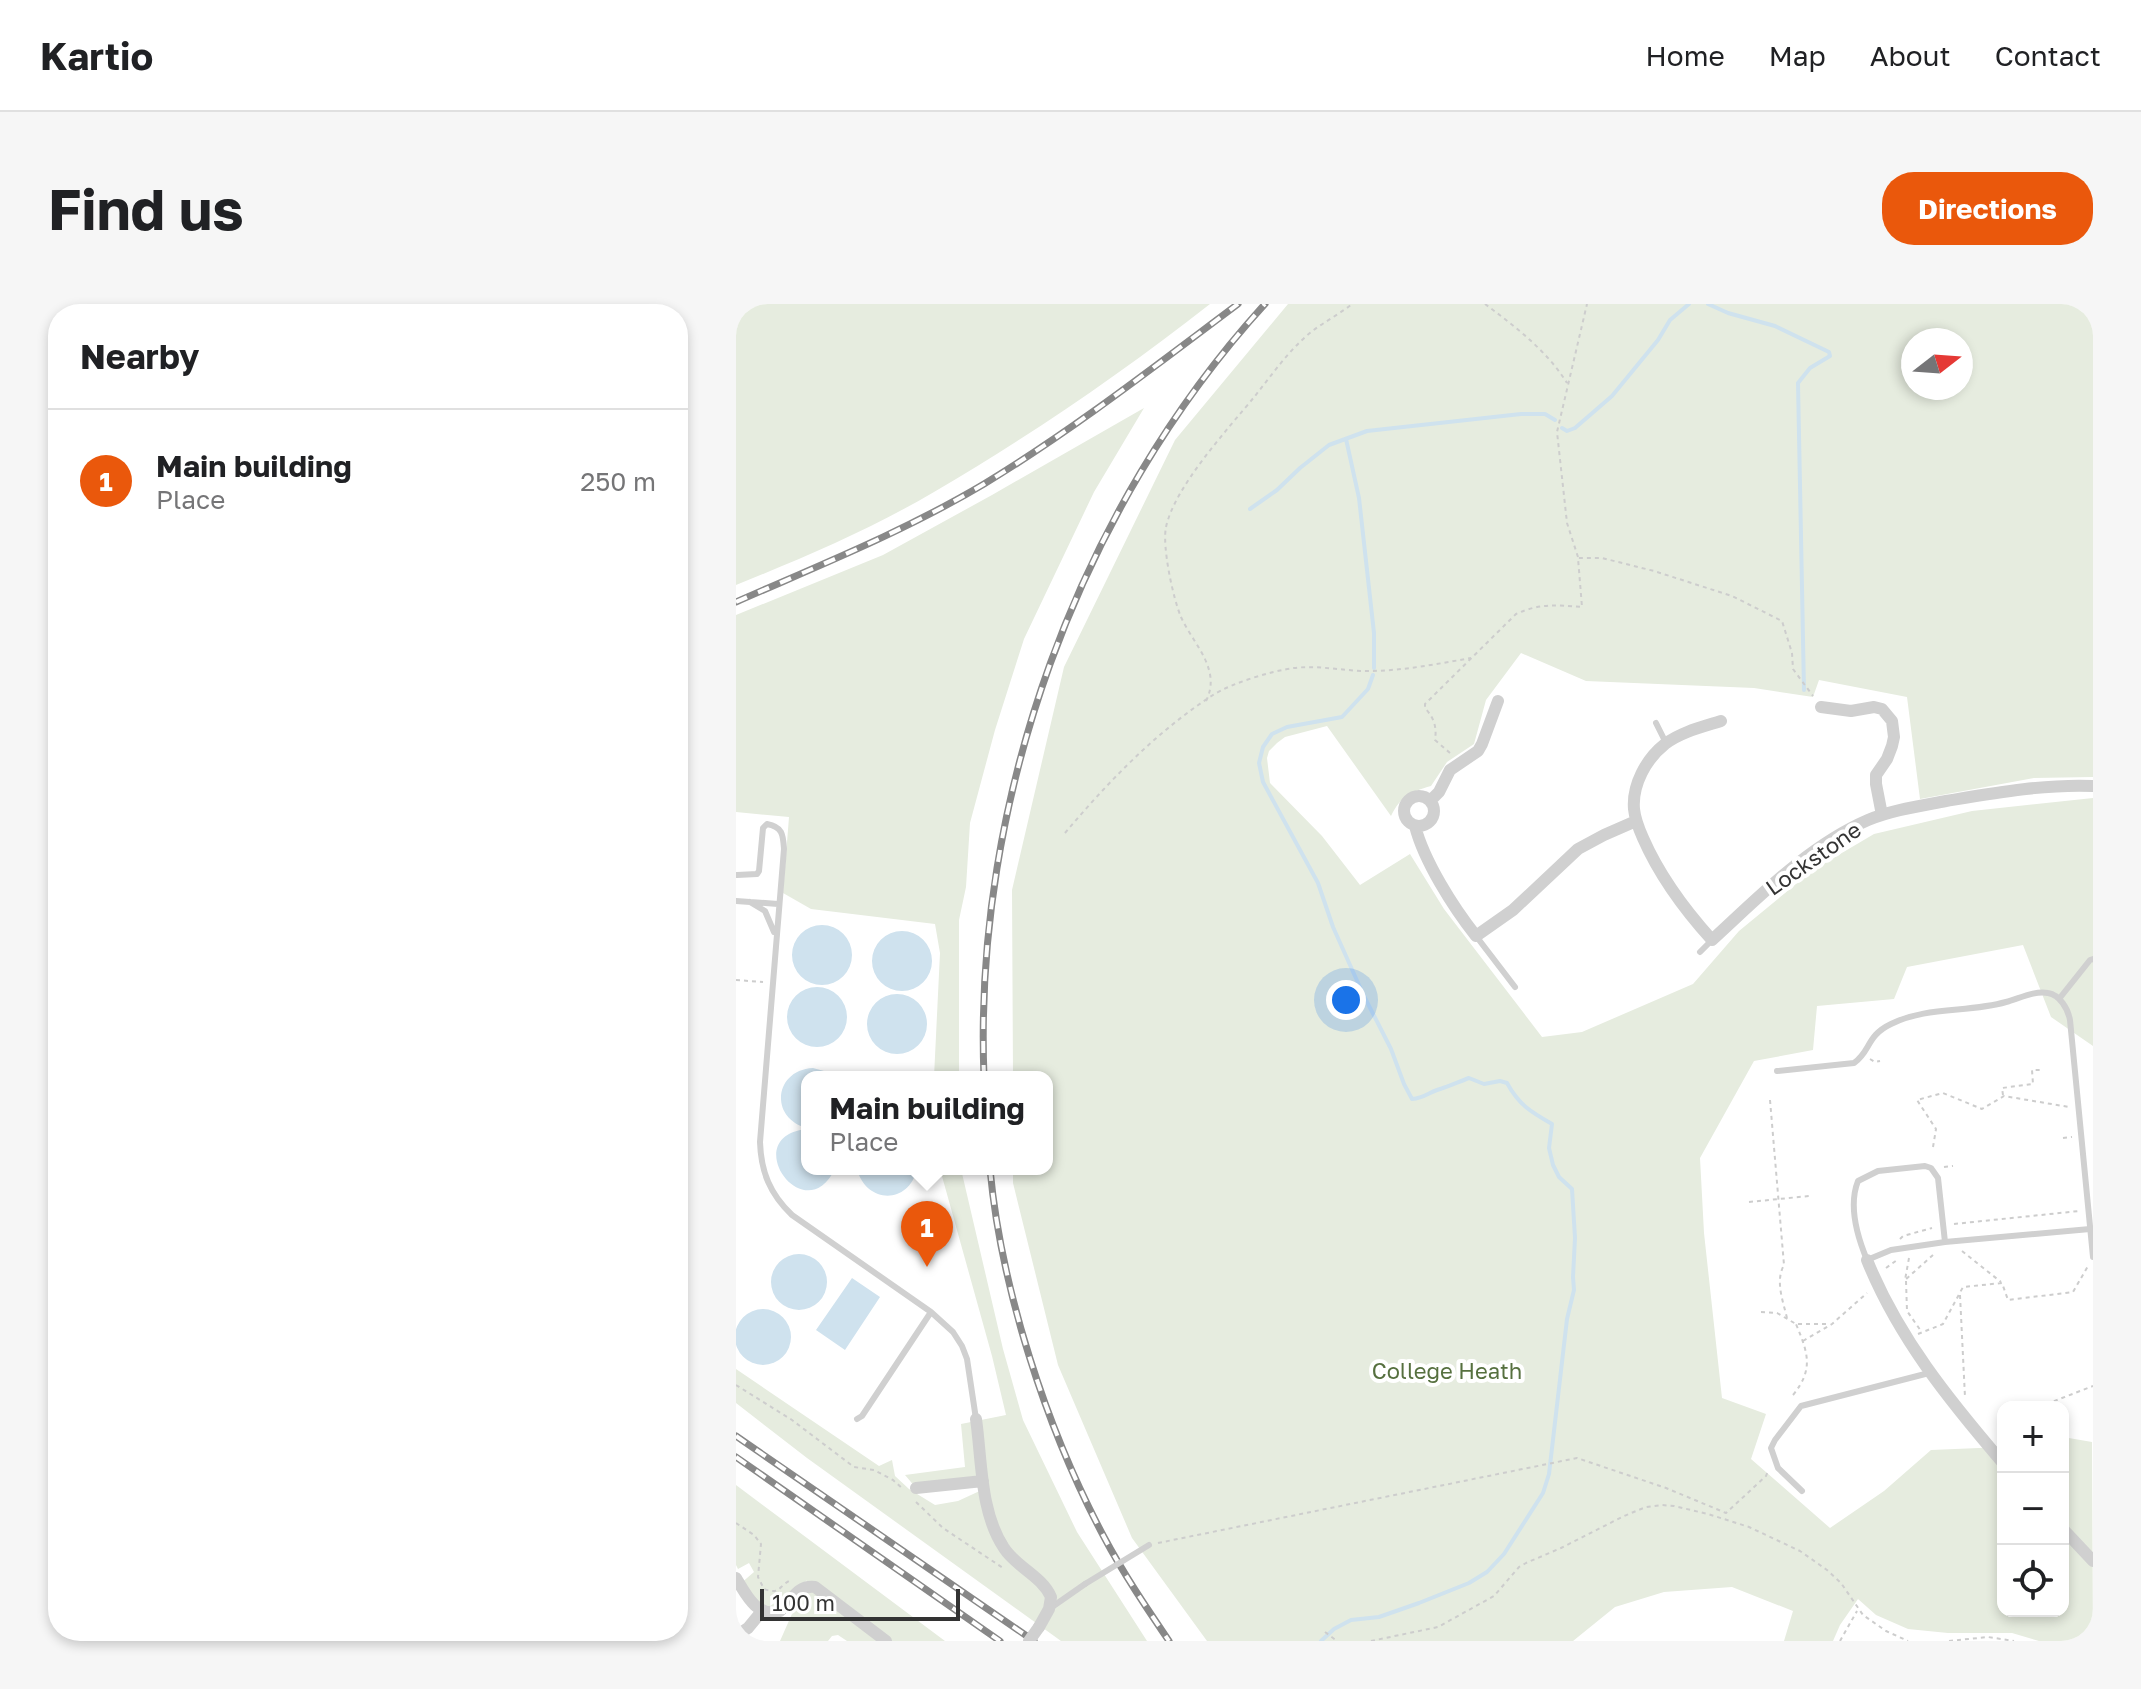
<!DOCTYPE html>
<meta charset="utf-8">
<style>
body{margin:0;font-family:"Golos Text",sans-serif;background:#f6f6f6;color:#202124}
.controls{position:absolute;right:24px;bottom:24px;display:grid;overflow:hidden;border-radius:16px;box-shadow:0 4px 12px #0003}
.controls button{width:72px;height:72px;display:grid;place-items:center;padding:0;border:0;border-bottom:2px solid #e0e0e0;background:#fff;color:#202124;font:40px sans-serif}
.compass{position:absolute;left:1165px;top:24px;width:72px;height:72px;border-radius:50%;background:#fff;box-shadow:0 4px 12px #0003;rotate:73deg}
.scale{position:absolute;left:24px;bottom:20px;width:200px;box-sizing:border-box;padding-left:8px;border:4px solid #333;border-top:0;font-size:22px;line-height:28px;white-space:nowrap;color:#333;-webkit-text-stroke:6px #fff;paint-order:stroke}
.you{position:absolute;left:610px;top:696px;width:28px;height:28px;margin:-20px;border:6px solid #fff;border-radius:50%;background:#1a73e8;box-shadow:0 0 0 12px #1a73e833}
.badge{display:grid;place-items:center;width:52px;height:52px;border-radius:50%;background:#ea580c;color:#fff;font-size:26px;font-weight:700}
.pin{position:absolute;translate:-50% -66px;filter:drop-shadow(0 2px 4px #0008)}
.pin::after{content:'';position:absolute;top:42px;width:28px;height:24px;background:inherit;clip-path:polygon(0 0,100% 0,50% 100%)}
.popup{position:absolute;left:65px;top:767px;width:252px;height:104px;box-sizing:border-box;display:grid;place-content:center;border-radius:16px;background:#fff;filter:drop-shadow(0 2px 6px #0005);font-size:26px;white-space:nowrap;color:#757577}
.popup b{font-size:30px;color:#202124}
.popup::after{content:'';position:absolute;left:50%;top:100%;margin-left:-16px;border:16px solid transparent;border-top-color:#fff}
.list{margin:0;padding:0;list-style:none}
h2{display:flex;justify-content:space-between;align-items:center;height:104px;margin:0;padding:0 32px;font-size:34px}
h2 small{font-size:26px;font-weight:400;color:#757577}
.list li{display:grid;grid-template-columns:52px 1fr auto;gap:24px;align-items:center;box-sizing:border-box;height:144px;padding:0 32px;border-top:2px solid #e0e0e0}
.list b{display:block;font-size:30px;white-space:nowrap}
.list p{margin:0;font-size:26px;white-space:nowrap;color:#757577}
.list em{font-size:26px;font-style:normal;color:#757577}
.icon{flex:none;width:44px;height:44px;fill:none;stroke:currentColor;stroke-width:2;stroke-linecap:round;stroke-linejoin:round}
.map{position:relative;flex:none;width:1357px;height:1337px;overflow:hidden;border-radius:32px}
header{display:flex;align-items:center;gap:48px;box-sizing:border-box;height:112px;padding:0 40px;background:#fff;border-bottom:2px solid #e0e0e0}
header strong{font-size:38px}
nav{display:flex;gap:44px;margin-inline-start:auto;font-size:28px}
.intro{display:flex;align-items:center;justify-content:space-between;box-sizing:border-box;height:192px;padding:0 48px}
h1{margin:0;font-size:56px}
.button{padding:20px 36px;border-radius:32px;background:#ea580c;color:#fff;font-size:28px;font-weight:700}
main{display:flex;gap:48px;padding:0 48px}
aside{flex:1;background:#fff;border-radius:32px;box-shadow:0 4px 12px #0003}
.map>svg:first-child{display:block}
</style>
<header>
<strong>Kartio</strong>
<nav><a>Home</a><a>Map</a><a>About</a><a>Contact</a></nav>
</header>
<div class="intro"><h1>Find us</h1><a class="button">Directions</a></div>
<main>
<aside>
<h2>Nearby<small></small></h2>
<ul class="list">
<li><span class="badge">1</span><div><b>Main building</b><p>Place</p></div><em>250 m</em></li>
</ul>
</aside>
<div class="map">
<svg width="1357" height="1337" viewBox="0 0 1357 1337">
<rect width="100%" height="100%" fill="#fff"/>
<path fill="#e6ecdf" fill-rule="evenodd" d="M0 0H474C386 69 294 132 198 188 135 225 67 254 0 281Z
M552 0H1357V473L1298 474 1184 495 1171 393 1083 376 1077 393 1018 384 850 377 785 349 750 396 738 440 711 458 695 482C674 488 665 492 655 512L591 422 549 433 541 439 533 447 531 454 534 479 586 532 624 581 674 550 708 605 806 733 846 728 957 680 1003 627 1077 566 1138 530 1236 507 1357 494V742L1315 713 1287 641 1171 663 1158 695 1081 702 1077 746 1018 757 964 854 968 929 986 1094 1030 1110 1015 1155 1094 1224 1148 1187 1195 1146 1267 1143V1307H1327V1133L1356 1138 1357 1337H1303L1276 1329H1212L1172 1325 1140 1311 1122 1295 1104 1321 1097 1337H1048L1057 1307 996 1283 928 1288 879 1303 837 1337H471L396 1234 322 1061 277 879V865H311V773H277L276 586 328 363 439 136ZM1177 36H1225V84H1177Z
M408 104 358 188 288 335 259 426 234 519 230 583 223 616V773H198L204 649 199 620 75 605 47 589 53 513 0 508V311L147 251 256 191Z
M204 865H225L267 1045 287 1116 341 1228 411 1337H325L71 1154 0 1099V1065L143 1162 156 1156 159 1172 173 1185 199 1201 222 1197 248 1185 247 1177 180 1184 169 1171 229 1163 225 1120 270 1111 256 1052Z
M0 1181 209 1337H111L102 1331 96 1332 92 1337H44L71 1276 44 1307H26L4 1280 18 1268 13 1259 2 1265 0 1261Z"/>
<path fill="#cfe2ee" d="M56 651a30 30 0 1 1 60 0a30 30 0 1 1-60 0Z
M136 657a30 30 0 1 1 60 0a30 30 0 1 1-60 0Z
M51 713a30 30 0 1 1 60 0a30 30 0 1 1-60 0Z
M131 720a30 30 0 1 1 60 0a30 30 0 1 1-60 0Z
M77 764 88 767 97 773H71V824C33 814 38 766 77 764Z
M71 825V865H99C68 928 1 832 71 825Z
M121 865H181C173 901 130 900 121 865Z
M35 978a28 28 0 1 1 56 0a28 28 0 1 1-56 0Z
M116 974 144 993 109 1046 80 1026Z
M-1 1033a28 28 0 1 1 56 0a28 28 0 1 1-56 0Z"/>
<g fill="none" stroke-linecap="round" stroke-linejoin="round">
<path stroke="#cfe2ee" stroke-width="4" d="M972 0 992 9 1039 22 1093 48 1094 52 1074 64 1062 79 1068 386
M826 124 831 127 839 124 876 92 922 36 934 16 953 0
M610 135 623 194 638 329V364
M514 205 541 186 564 164 593 141 631 127 785 110H809L819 116
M585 1337 598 1325 615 1316 643 1313 683 1299 733 1279 751 1268 768 1250 807 1189 813 1170 831 1015 838 986 837 973 839 934 836 885 823 873 817 861 813 844 816 820C795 808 783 801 771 779L764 777 748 780 733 774C722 778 712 783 701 786 692 789 688 794 676 795L668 780 655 745 627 690 597 623 582 579 527 478 523 459 527 443 536 430 551 423 606 413 632 385 637 371"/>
<path stroke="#cdcdcd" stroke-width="2" stroke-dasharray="4 4" stroke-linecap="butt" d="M749 0C780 23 811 47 831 79
M842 253 831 219 821 128 851 0
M470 397C486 365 457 340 445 313 437 294 426 243 430 223 439 182 492 125 519 92 534 73 549 52 566 36 581 21 600 13 616 0
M714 449 699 436C701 423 698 414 689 404V400L780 310C804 299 820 301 846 303L842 254H866L918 267 996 292 1046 317 1056 349 1057 365 1077 392
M329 529C372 478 420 428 477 391 496 379 535 367 558 364 583 361 607 367 631 367 666 367 701 360 735 354
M0 676 27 678
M1134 755 1139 758 1144 757
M1267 791 1266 784 1297 780 1296 766H1305
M1034 796 1048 961C1039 977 1047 997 1051 1014
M1327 834 1336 833
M1197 843 1200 825 1181 796 1207 789 1246 805 1268 792 1333 803
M1208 863 1217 862
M1013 898 1073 892
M1218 920 1343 907
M1164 935 1167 932 1196 924
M1226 947 1265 978
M1173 954 1169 976 1197 951
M1150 964 1161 956
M1170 977 1171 1007 1185 1027
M1224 991 1229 1093
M1025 1008 1041 1009 1060 1020H1093
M1182 1030 1207 1020 1227 983 1266 979 1272 996 1337 988 1352 962
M1067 1037 1096 1020 1131 989
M0 1081 56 1116 118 1163 138 1166 157 1176 167 1185
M1057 1091C1078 1065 1072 1049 1060 1020
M1303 1103 1357 1082
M180 1198 207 1224 267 1264
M0 1219 18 1231 25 1240 22 1273 28 1285C44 1291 42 1283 53 1277
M422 1239 841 1154 930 1184 990 1209 1030 1172 1032 1167
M589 1328 601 1337
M635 1337 702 1323 758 1292 783 1263 790 1259 825 1244 888 1212 910 1203 926 1201 938 1202 972 1210 1013 1223 1064 1247 1091 1266 1105 1279 1127 1311 1150 1327 1172 1337
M1104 1337 1121 1307
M1213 1337 1252 1333 1278 1337"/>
<path stroke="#d0d0d0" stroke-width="6" d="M920 419 930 439
M1 571 21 570 23 567 27 524 31 520C47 523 47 531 48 545L24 838C25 868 34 890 56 911L195 1008 217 1028 226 1042 231 1055 240 1115
M0 597 42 600
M14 598 29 607 38 628
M740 632 779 683
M964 648 975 637
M1323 695 1354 656 1357 655
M1041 767 1118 759C1135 747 1130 732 1155 720 1191 702 1232 709 1270 698 1282 695 1299 686 1312 689 1324 691 1332 705 1334 716L1357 953
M1209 938 1202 874 1195 864 1189 862 1142 867 1122 877C1112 902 1121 932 1131 956L1155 946 1209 938 1354 925
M121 1115 126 1112 195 1008
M1066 1187 1042 1164 1035 1144 1039 1136 1065 1102 1193 1069
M316 1303 349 1280"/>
<path stroke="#d0d0d0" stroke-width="12" d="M1085 403 1115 407 1138 403 1146 405 1156 417 1158 433 1156 442 1151 455 1140 471V480L1146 511
M985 417C966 423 945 428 929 440 910 455 896 481 898 505 899 515 903 525 907 534 924 573 948 605 976 636 1024 592 1072 542 1132 516 1156 506 1184 502 1210 497 1258 489 1308 480 1357 482
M668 507a15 15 0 1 1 30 0a15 15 0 1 1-30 0Z
M695 496 703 488 714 466 742 447 746 440 762 397
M679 522C688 557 717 603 740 632L777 606 842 545 868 531 900 517
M1131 956C1162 1033 1213 1096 1267 1159
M240 1115C246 1157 244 1208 268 1244 280 1263 306 1272 315 1293L313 1305 303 1323
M180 1184 247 1177
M1327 1225 1357 1257
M0 1274C10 1291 21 1314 44 1307 57 1296 60 1281 79 1283L150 1337
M0 1332 12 1324 26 1307"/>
<defs>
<path id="rail" d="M0 298C84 261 169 227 248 180 337 126 419 62 502 0
M248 773C237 496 342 205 529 0
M254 865C265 985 311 1126 368 1233 387 1269 410 1303 433 1337
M0 1132 298 1337
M0 1153 264 1337"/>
</defs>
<use href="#rail" stroke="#888" stroke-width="7"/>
<use href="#rail" stroke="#fff" stroke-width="4" stroke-dasharray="12" stroke-linecap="butt"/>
<path stroke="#d0d0d0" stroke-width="6" d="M349 1280 413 1241"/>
<path stroke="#d0d0d0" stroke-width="12" d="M293 1337 303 1323"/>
</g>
<g text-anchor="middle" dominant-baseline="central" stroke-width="8" stroke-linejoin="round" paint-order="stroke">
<g font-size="22" fill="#333" stroke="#fff">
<text transform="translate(1077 554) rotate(-35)">Lockstone</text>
</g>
<g font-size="22" fill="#56703f" stroke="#fff">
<text x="711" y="1066">College Heath</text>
</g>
</g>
</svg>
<div class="controls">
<button>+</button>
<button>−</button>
<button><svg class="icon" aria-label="locate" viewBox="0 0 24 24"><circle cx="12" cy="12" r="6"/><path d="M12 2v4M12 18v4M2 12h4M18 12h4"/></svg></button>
</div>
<svg class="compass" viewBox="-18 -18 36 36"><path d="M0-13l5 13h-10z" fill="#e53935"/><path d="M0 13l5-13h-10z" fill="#757577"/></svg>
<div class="scale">100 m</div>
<div class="you"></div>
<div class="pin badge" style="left:191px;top:963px">1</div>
<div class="popup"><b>Main building</b>Place</div>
</div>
</main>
